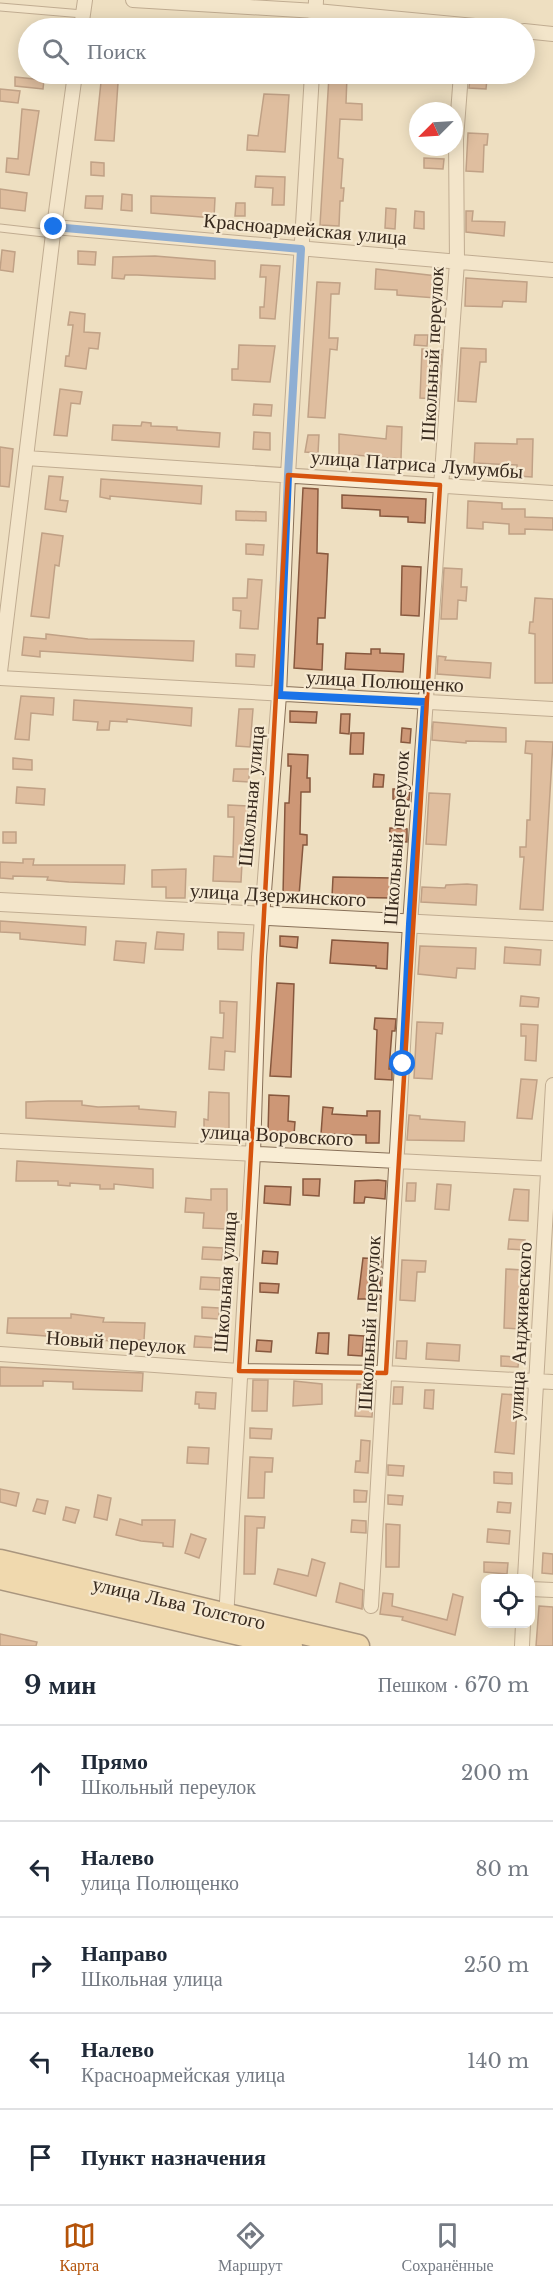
<!DOCTYPE html>
<html lang="ru">
<meta charset="utf-8">
<style>
body{margin:0;font-family:"Libre Baskerville",serif;background:#f6f6f7;color:#1f2937}
.controls{position:absolute;right:18px;bottom:18px;display:grid;overflow:hidden;border-radius:12px;box-shadow:0 3px 15px #0003}
.controls button{width:54px;height:54px;display:grid;place-items:center;padding:0;border:0;border-bottom:2px solid #e0e1e3;background:#fff;color:#1f2937;font:30px sans-serif}
.compass{position:absolute;left:409px;top:102px;width:54px;height:54px;border-radius:50%;background:#fff;box-shadow:0 3px 15px #0003;rotate:246deg}
.stop{position:absolute;width:18px;height:18px;margin:-14px;border:4px solid #1a73e8;border-radius:50%;background:#fff}
.stop.end{background:#1a73e8;border-color:#fff;box-shadow:0 2px 6px #0008}
.list{margin:0;padding:0;list-style:none}
h2{display:flex;justify-content:space-between;align-items:center;height:78px;margin:0;padding:0 24px;font-size:26px}
h2 small{font-size:20px;font-weight:400;color:#747a83}
.list li{display:grid;grid-template-columns:39px 1fr auto;gap:18px;align-items:center;box-sizing:border-box;height:96px;padding:0 24px;border-top:2px solid #e0e1e3}
.list b{display:block;font-size:22px;white-space:nowrap}
.list p{margin:0;font-size:20px;white-space:nowrap;color:#747a83}
.list em{font-size:20px;font-style:normal;color:#747a83}
.icon{flex:none;width:33px;height:33px;fill:none;stroke:currentColor;stroke-width:2;stroke-linecap:round;stroke-linejoin:round}
.map{position:relative;flex:none;width:553px;height:1646px;overflow:hidden}
.search{position:absolute;background:#fff;box-shadow:0 3px 15px #0003;left:18px;right:18px;top:18px;height:66px;display:flex;align-items:center;gap:15px;box-sizing:border-box;padding:0 21px;border-radius:33px;color:#747a83;font-size:22px}
.sheet{height:558px;background:#fff}
nav{display:flex;justify-content:space-around;align-items:center;box-sizing:border-box;height:84px;border-top:2px solid #e0e1e3;background:#fff;font-size:16px;color:#747a83}
nav a{display:grid;justify-items:center;gap:3px}
nav .on{color:#b45309}
.map>svg:first-child{display:block}
</style>
<div class="map">
<svg width="553" height="1646" viewBox="0 0 553 1646">
<rect width="100%" height="100%" fill="#eedfc1"/>
<path fill="#cd9776" stroke="#87583e" stroke-width="1.5" d="M329 76H347L346 103 362 104V120L340 119 338 158 343 159 341 188H344L343 201H340L339 226 320 225Z
M15 77 44 80 43 89 15 86Z
M470 78 487 79 486 89 469 88Z
M101 82 118 83 114 141 95 140Z
M0 89 20 91 18 103 0 101Z
M264 94 289 95 285 152 247 150 248 135 258 136Z
M22 109 39 111 29 175 6 172 7 158 18 159Z
M468 133 488 134 487 145H484L483 172 466 171Z
M424 158 444 159 443 169 424 168Z
M91 162 104 163V176L91 175Z
M256 176 285 177 284 205H272L273 188 255 187Z
M0 189 27 193 25 211 0 208Z
M122 194 132 195V211L121 210Z
M86 196H103L102 209 85 208Z
M151 196 215 198 214 218 151 213Z
M236 203H245V216H235Z
M386 208 396 209 395 229 385 228Z
M415 211 424 212V229L414 228Z
M466 211H473L472 221 505 222 504 236 466 232Z
M2 250 15 252 13 272 0 270Z
M78 251 96 252 95 265 78 264Z
M155 256 215 261V279L137 275H125L124 279 112 278 113 257Z
M261 265 280 266 275 319 260 318V307H264L266 277H260Z
M376 269 437 276 436 298 397 295V290L375 289Z
M466 278 527 282 526 302 503 301 502 307 465 306Z
M317 282 340 283 339 294H331L329 338H338L337 350 330 349 325 418 308 417Z
M70 312 85 314 84 332 100 333 98 349 89 348 86 369 65 366 66 356H69L73 325H68Z
M415 335H428L427 346 414 345Z
M239 345 275 346 270 382 232 380V369H238Z
M461 348 486 349V362H480L476 402 458 401Z
M422 349 442 350 438 399 420 398Z
M60 389 82 392 80 404 71 403 67 436 54 435Z
M254 404 272 405 271 416 253 415Z
M142 422 151 423V426L177 427V430L220 433 219 447 112 440 113 425 141 426Z
M387 426 402 427 401 459 355 455V458H339V434L386 439Z
M254 432 270 433V450L253 449Z
M308 435H319L318 453 305 452Z
M517 439H533L532 477 517 476V465L474 463 475 443 517 444Z
M0 447 13 449 9 487 0 486Z
M49 476 63 477 60 500 68 501 66 512 45 509Z
M101 479 202 486 201 504 110 496V499L100 497Z
M303 488 318 489 317 553 328 554 325 618H318L317 644H323L322 670 294 668Z
M342 495 426 499 425 523 408 522V517L380 516V510L342 508Z
M468 501 502 503V509H525V517L553 518V530L525 529V534H509V524L483 522V529L467 528Z
M236 511 266 512V521L236 520Z
M42 533 63 536 59 566 55 565 49 618 31 616Z
M246 544 264 545 263 555 246 554Z
M402 566 421 567 419 616 401 615Z
M444 568 462 569 461 587H467L466 601 458 600 457 619H441Z
M248 579 262 580 258 629 240 628 241 611 233 610V598H247Z
M535 598 553 599V683H535V634L529 633 530 622H533Z
M46 634 88 639 194 641 193 661 40 651V657L22 655 24 637 46 639Z
M371 649H380V653L404 654 403 672 345 669 346 653 371 654Z
M236 654 255 655 254 667 236 666Z
M438 656 446 657 445 660 491 663 490 678 437 674Z
M21 696 54 698 53 715 31 713 29 740 15 739Z
M74 700 192 708 191 726 127 719V722L110 721 109 730H97L98 722 73 720Z
M239 709H253L250 747 236 746Z
M290 711 317 712 316 723 290 722Z
M341 714H350L349 734 340 733Z
M433 722 506 728V742L466 741V743L432 740Z
M402 728 411 729 410 743 401 742Z
M351 733H364L363 754H350Z
M526 741 553 742 543 910 520 909 524 857H520V847H526L527 820H530L532 754 525 753Z
M288 754 308 755 307 778H310V792H301L300 834 307 835V845H303L299 896 283 895 285 803H289L291 766H288Z
M13 758 32 760V770L13 769Z
M234 769H249V782L233 781Z
M374 774 384 775 383 787H373Z
M17 787 45 789 44 805 16 803Z
M393 789H410L409 800 393 799Z
M429 793 450 794 446 845 426 844Z
M228 805 248 806V844H243L241 882 213 881 214 856 233 857 234 817H228Z
M390 828 407 829V842L389 841Z
M3 832H16V843H3Z
M23 859H34L33 865H125L124 884 69 882 47 880 48 877 13 876V879L0 878V862L23 863Z
M186 869 185 898H166V887H152V870Z
M333 877 392 878 391 898 332 897Z
M467 884 477 885 476 905 421 902 422 887 445 888 446 885Z
M0 921 86 927 85 945 20 939V933L0 932Z
M157 932 184 934 183 950 155 949Z
M218 932 244 933 243 950 218 949Z
M280 936 298 937 297 948 280 946Z
M332 940 388 943 387 969 376 968V966L330 963Z
M116 941 146 943 144 963 114 960Z
M420 946 476 948 475 969 457 968 456 978 418 974Z
M505 947 541 950 540 965 504 963Z
M277 983 294 984 291 1077 270 1076Z
M521 996 539 998 538 1007 520 1006Z
M220 1001 237 1002 235 1052 225 1051 224 1070 209 1069 211 1037 223 1038 224 1013H220Z
M375 1018 396 1019 395 1031H392L389 1069H392V1080L375 1079 377 1030 374 1029Z
M417 1022 443 1023 442 1034 436 1033 432 1079 414 1078Z
M521 1024 538 1025 536 1061 525 1060 526 1036H521Z
M521 1079 537 1080 532 1119 517 1118Z
M209 1092 229 1093V1131L204 1130V1119L208 1120Z
M269 1095 289 1096 288 1121 295 1122 294 1135 268 1133Z
M48 1101H82V1105L98 1107 139 1106V1109L176 1112 175 1127 26 1118V1102Z
M323 1107 333 1108 332 1114 367 1116V1111H380L379 1143H366V1135L321 1134Z
M409 1115 420 1116V1119L465 1122 464 1141 407 1140Z
M17 1161 153 1169V1188L114 1184V1189H100V1185L70 1183V1186L58 1185V1181H16Z
M303 1179H320L319 1196 303 1195Z
M378 1180 386 1181 385 1199 365 1197 364 1203H354L355 1181Z
M407 1183H416L415 1201H406Z
M437 1184 451 1185 449 1210 435 1209Z
M265 1186 291 1187 290 1205 264 1203Z
M211 1189H227V1229L203 1228 204 1213 185 1212 186 1198 211 1200Z
M514 1189 529 1190 528 1221 509 1220Z
M509 1239 525 1240 524 1250 508 1249Z
M203 1247 223 1248 222 1260 202 1259Z
M263 1251 278 1252 277 1264 262 1263Z
M363 1258 381 1259 380 1299H358Z
M402 1260 426 1261 425 1272H417L415 1301 400 1300Z
M506 1269 522 1270 521 1329 504 1328Z
M201 1277 220 1278V1290L200 1289Z
M260 1283 279 1284 278 1293 260 1292Z
M202 1307 219 1308V1319L202 1318Z
M71 1314 104 1318 103 1322 145 1323 144 1340 112 1341 7 1333 8 1318H71Z
M318 1333H329L328 1354 316 1353Z
M349 1335 364 1336 362 1356 348 1355Z
M195 1336 219 1338 218 1348 194 1347Z
M257 1340 272 1341 271 1352 256 1351Z
M397 1341H407L406 1359 396 1358Z
M427 1343 460 1345 459 1361 426 1359Z
M501 1356 519 1357 518 1367 501 1366Z
M0 1367 143 1373 142 1391 73 1389V1382L43 1381V1386H0Z
M253 1380H268L267 1411H252Z
M294 1381 322 1384V1404L293 1406Z
M357 1384 374 1385 372 1417 355 1416Z
M394 1387H403L402 1404H393Z
M425 1390H434L433 1409 424 1408Z
M196 1392 216 1393 215 1409 199 1408V1404H195Z
M502 1394 518 1395 514 1454 495 1452Z
M250 1428 272 1429 271 1439 250 1438Z
M361 1440 370 1441 368 1473 355 1472 356 1461H360Z
M188 1447 209 1448 208 1464 187 1463Z
M250 1457 273 1458 272 1472H265L264 1498H248Z
M388 1465 404 1466 403 1476 388 1475Z
M494 1472 512 1473V1484L494 1483Z
M0 1489 19 1493 16 1506 0 1502Z
M354 1490 367 1491 366 1502H354Z
M98 1495 111 1498 107 1520 94 1517Z
M388 1495 403 1496 402 1505 388 1504Z
M37 1499 48 1501 45 1514 33 1511Z
M498 1502 511 1503 510 1513 497 1512Z
M66 1507 79 1510 75 1523 63 1520Z
M245 1516 265 1517 264 1528H257L255 1574H244Z
M120 1519 142 1525V1520H175L173 1547 163 1546V1543L141 1541 116 1535Z
M352 1520 366 1521V1533L351 1532Z
M386 1524 400 1525 399 1567H386Z
M488 1529 510 1531 509 1544 487 1542Z
M191 1534 206 1539 199 1558 185 1553Z
M543 1553 553 1554V1574L542 1573Z
M312 1559 325 1563 316 1596 274 1584 278 1569 308 1576Z
M484 1562 508 1563 507 1574 484 1572Z
M340 1583 363 1590 362 1609 336 1602Z
M383 1593 393 1594 392 1606 447 1620 453 1594 463 1597 455 1635 402 1620 403 1617 380 1614Z
M539 1606 553 1607V1646H536Z
M0 1634 37 1642 36 1646H0Z"/>
<g fill="none" stroke-linecap="round" stroke-linejoin="round">
<defs>
<path id="service" d="M0 7 83 14
M0 228 53 234"/>
<path id="minor" d="M133 0 316 11 496 28
M81 28 85 0
M315 28 316 0
M524 31 553 34
M54 227 553 270
M26 458 553 493
M0 672 53 234 75 74
M0 678 553 709
M0 1141 553 1169
M0 1354 239 1371 386 1373 553 1382
M525 1578 553 1085
M530 1589 553 1590
M371 1606 410 924 457 262 456 139 461 74
M226 1619 253 1154 259 957 279 695 288 475 312 74
M522 1646 523 1624"/>
<path id="tertiary" d="M0 902 553 931"/>
<path id="primary" d="M0 1561 358 1646
M0 1578 291 1646"/>
</defs>
<use href="#service" stroke="#887058" stroke-width="9"/>
<use href="#minor" stroke="#887058" stroke-width="16"/>
<use href="#tertiary" stroke="#887058" stroke-width="20"/>
<use href="#primary" stroke="#553e2d" stroke-width="25"/>
<use href="#service" stroke="#f9edd4" stroke-width="7"/>
<use href="#minor" stroke="#f9edd4" stroke-width="14"/>
<use href="#tertiary" stroke="#f9edd4" stroke-width="18"/>
<use href="#primary" stroke="#f2d298" stroke-width="22"/>
</g>
<g fill="none" stroke-linecap="round" stroke-linejoin="round">
<path stroke="#1a73e8" stroke-width="8" d="M54 227 301 249 288 475 279 695 425 702 410 924 403 1064"/>
</g>
<path d="M0 0H553V1646H0ZM288 475 440 485 386 1373 239 1371Z" fill="#eedfc1" fill-opacity=".55" fill-rule="evenodd"/>
<path fill="none" stroke="#d6540e" stroke-width="4.5" stroke-linejoin="round" d="M288 475 440 485 386 1373 239 1371Z"/>
<g text-anchor="middle" dominant-baseline="central" stroke-width="4.5" stroke-linejoin="round" paint-order="stroke">
<g font-size="20" fill="#37291d" stroke="#f6e9d1">
<text transform="translate(305 229) rotate(5)">Красноармейская улица</text>
<text transform="translate(432 354) rotate(-87)">Школьный переулок</text>
<text transform="translate(417 464) rotate(4)">улица Патриса Лумумбы</text>
<text transform="translate(385 681) rotate(3)">улица Полющенко</text>
<text transform="translate(251 796) rotate(-85)">Школьная улица</text>
<text transform="translate(396 838) rotate(-86)">Школьный переулок</text>
<text transform="translate(278 895) rotate(3)">улица Дзержинского</text>
<text transform="translate(277 1135) rotate(3)">улица Воровского</text>
<text transform="translate(225 1282) rotate(-86)">Школьная улица</text>
<text transform="translate(369 1323) rotate(-87)">Школьный переулок</text>
<text transform="translate(520 1331) rotate(-87)">улица Анджиевского</text>
<text transform="translate(116 1342) rotate(4)">Новый переулок</text>
<text transform="translate(179 1603) rotate(13)">улица Льва Толстого</text>
</g>
</g>
</svg>
<div class="controls">
<button><svg class="icon" aria-label="locate" viewBox="0 0 24 24"><circle cx="12" cy="12" r="6"/><path d="M12 2v4M12 18v4M2 12h4M18 12h4"/></svg></button>
</div>
<svg class="compass" viewBox="-18 -18 36 36"><path d="M0-13l5 13h-10z" fill="#e53935"/><path d="M0 13l5-13h-10z" fill="#747a83"/></svg>
<div class="stop" style="left:403px;top:1064px"></div>
<div class="stop end" style="left:54px;top:227px"></div>
<div class="search"><svg class="icon" aria-label="search" viewBox="0 0 24 24"><circle cx="10" cy="10" r="6"/><path d="M15 15l6 6"/></svg>Поиск</div>
</div>
<section class="sheet">
<h2>9 мин<small>Пешком · 670 m</small></h2>
<ul class="list">
<li><svg class="icon" aria-label="ahead" viewBox="0 0 24 24"><path d="M12 20V5M6 11l6-6 6 6"/></svg><div><b>Прямо</b><p>Школьный переулок</p></div><em>200 m</em></li>
<li><svg class="icon" aria-label="left" viewBox="0 0 24 24"><path d="M17 20v-9H6M10 6l-5 5 5 5"/></svg><div><b>Налево</b><p>улица Полющенко</p></div><em>80 m</em></li>
<li><svg class="icon" aria-label="right" viewBox="0 0 24 24"><path d="M7 20v-9h11M14 6l5 5-5 5"/></svg><div><b>Направо</b><p>Школьная улица</p></div><em>250 m</em></li>
<li><svg class="icon" aria-label="left" viewBox="0 0 24 24"><path d="M17 20v-9H6M10 6l-5 5 5 5"/></svg><div><b>Налево</b><p>Красноармейская улица</p></div><em>140 m</em></li>
<li><svg class="icon" aria-label="arrive" viewBox="0 0 24 24"><path d="M6 21V4h12l-3 4 3 4H6"/></svg><div><b>Пункт назначения</b></div></li>
</ul>
</section>
<nav>
<a class="on"><svg class="icon" aria-label="map" viewBox="0 0 24 24"><path d="M3 6l6-2 6 2 6-2v14l-6 2-6-2-6 2zM9 4v14M15 6v14"/></svg>Карта</a>
<a><svg class="icon" aria-label="directions" viewBox="0 0 24 24"><path d="M12 3l9 9-9 9-9-9zM9 14v-3h6M13 9l2 2-2 2"/></svg>Маршрут</a>
<a><svg class="icon" aria-label="saved" viewBox="0 0 24 24"><path d="M7 4h10v16l-5-4-5 4z"/></svg>Сохранённые</a>
</nav>
